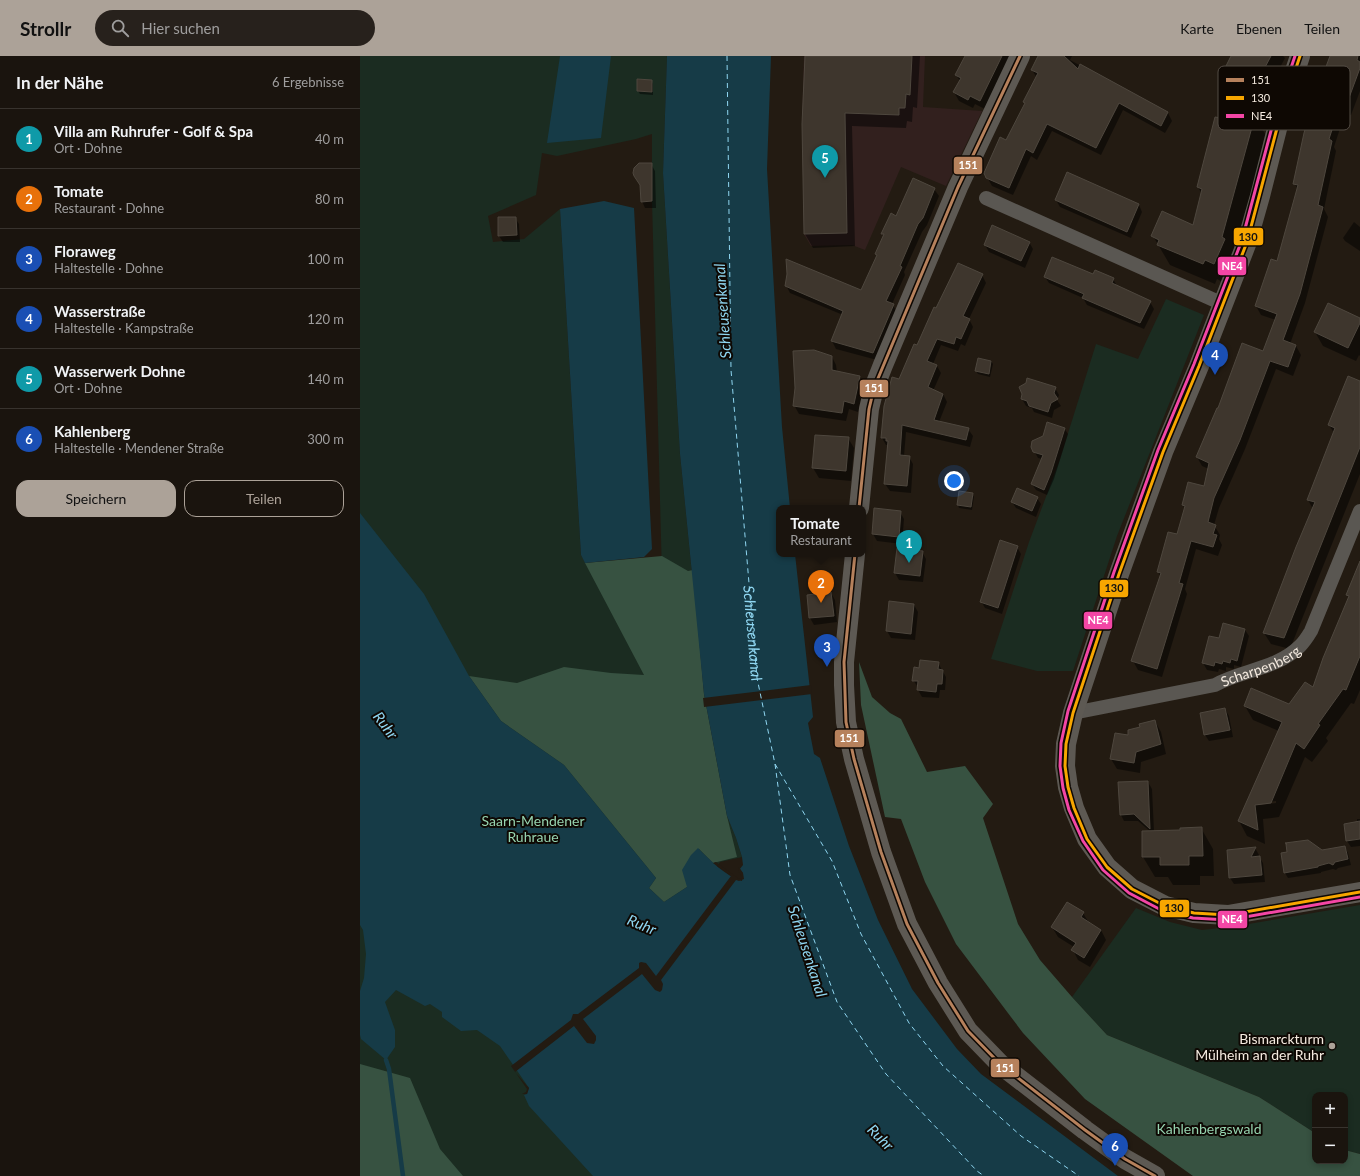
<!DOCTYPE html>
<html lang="de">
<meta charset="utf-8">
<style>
body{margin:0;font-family:Lato,sans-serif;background:#27211c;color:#f1f3f6}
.controls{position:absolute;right:12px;bottom:12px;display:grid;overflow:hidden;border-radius:8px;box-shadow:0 2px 6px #0003}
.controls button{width:36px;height:36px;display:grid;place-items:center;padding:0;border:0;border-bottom:1px solid #38332e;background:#1a140e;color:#f1f3f6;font:20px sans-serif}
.you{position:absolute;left:594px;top:425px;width:14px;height:14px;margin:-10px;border:3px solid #fff;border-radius:50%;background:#1a73e8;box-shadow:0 0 0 6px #1a73e833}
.badge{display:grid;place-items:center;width:26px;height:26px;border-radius:50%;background:#aca298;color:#fff;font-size:13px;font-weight:700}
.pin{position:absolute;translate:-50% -33px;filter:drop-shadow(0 1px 2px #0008)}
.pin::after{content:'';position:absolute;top:21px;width:14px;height:12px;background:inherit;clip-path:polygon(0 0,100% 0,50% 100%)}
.popup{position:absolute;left:416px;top:449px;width:90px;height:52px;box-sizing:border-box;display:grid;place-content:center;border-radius:8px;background:#1a140e;filter:drop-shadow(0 1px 3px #0005);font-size:13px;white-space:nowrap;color:#9f9e9e}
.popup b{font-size:15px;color:#f1f3f6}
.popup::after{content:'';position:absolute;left:50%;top:100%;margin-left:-8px;border:8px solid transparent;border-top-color:#1a140e}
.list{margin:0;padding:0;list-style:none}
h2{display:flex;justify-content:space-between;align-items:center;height:52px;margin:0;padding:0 16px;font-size:17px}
h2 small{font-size:13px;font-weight:400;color:#9f9e9e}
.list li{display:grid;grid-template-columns:26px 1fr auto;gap:12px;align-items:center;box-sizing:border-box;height:60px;padding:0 16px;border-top:1px solid #38332e}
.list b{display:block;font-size:15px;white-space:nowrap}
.list p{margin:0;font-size:13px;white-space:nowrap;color:#9f9e9e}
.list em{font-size:13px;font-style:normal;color:#9f9e9e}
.actions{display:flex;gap:8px;padding:12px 16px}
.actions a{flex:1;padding:9px 0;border:1px solid #aca298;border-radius:12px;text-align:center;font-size:14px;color:#aca298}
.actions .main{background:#aca298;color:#111}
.icon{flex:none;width:22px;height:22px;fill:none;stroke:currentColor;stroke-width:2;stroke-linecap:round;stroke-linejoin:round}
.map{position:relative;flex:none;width:1000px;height:1120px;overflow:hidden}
header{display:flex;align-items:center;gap:24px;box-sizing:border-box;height:56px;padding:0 20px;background:#aca298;color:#111}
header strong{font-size:19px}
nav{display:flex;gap:22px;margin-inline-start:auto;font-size:14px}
.search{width:280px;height:36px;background:#27211c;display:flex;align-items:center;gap:10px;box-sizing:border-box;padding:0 14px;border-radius:22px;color:#9f9e9e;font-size:15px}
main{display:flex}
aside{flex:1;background:#1a140e}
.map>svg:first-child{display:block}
</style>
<header>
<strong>Strollr</strong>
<div class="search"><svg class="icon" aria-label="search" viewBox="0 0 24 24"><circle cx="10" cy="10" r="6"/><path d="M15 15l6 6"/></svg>Hier suchen</div>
<nav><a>Karte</a><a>Ebenen</a><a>Teilen</a></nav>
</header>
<main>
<aside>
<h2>In der Nähe<small>6 Ergebnisse</small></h2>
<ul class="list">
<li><span class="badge" style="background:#0f9aa8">1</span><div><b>Villa am Ruhrufer - Golf &amp; Spa</b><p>Ort · Dohne</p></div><em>40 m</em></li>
<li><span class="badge" style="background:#e8710a">2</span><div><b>Tomate</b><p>Restaurant · Dohne</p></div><em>80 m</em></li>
<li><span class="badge" style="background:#1a4fb4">3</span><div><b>Floraweg</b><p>Haltestelle · Dohne</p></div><em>100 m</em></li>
<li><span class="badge" style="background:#1a4fb4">4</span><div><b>Wasserstraße</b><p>Haltestelle · Kampstraße</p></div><em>120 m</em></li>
<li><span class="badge" style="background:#0f9aa8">5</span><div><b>Wasserwerk Dohne</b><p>Ort · Dohne</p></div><em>140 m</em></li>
<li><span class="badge" style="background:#1a4fb4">6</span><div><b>Kahlenberg</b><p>Haltestelle · Mendener Straße</p></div><em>300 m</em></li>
</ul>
<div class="actions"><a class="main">Speichern</a><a>Teilen</a></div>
</aside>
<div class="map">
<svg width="1000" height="1120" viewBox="0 0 1000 1120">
<rect width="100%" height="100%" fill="#231b12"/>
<path fill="#32201e" d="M444 0H565L563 51 622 55 586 130 541 111 505 194 492 189 451 190 444 178 442 68Z"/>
<path fill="#1b2c21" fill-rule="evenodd" d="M0 0H307L303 117 320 398 344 638 367 760 376 782 382 801 360 806 297 900 488 1120H0ZM277 23 291 24V36L278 35ZM292 78V145L302 519 230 515 221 499 200 153 164 183 133 186 128 160 176 139 182 97 197 100 276 83Z
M806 243 844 259 757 480 713 615H677L631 603 669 486 699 406 736 288 778 303Z
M1000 849V1098L985 1094V1039H955V1077L899 1041 747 979 712 941 776 852 810 866 842 874 877 870Z"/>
<path fill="#375241" d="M302 500 328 515 333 514 344 638 367 760 377 801 353 807 339 793 327 831 304 846 289 832 296 822 204 709 141 665 109 620 157 627 204 611 251 617 284 619 225 507Z
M499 606 512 641 530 657 541 663 567 716 605 710 633 748 623 762 658 868 680 904 712 941 747 979 899 1041 955 1077V1105H985V1094L1000 1098V1120H833L725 1043 663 977 596 888 565 826 541 763 525 761 501 649Z
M0 1008 50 1022 80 1093 103 1120H0Z"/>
<path fill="#163b47" d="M200 0H251L241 82 187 87Z
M307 0H411L407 113 422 371 430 452H419V498H435L453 661 448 667 454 698 460 702 489 790 518 864 552 933 597 993 621 1018 758 1120H233L169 1050 164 1039 167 1038 169 1032 140 990 117 974 101 975 82 961V956L70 948 65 950 36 934 25 946 35 974V991L26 1004 1 983 0 979V935L4 922 6 898 3 874 0 869V457L64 538 109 620 141 665 204 709 296 822 289 832 304 846 327 831 322 814 331 799 338 792C351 805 364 819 382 825L383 817 379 814 383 809 382 801 376 782 367 760 344 638 320 398 303 117Z
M244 145 274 152 292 493 284 501 225 507 221 499 200 153Z"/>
<path fill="#231b12" d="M451 629 452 638 344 651 343 642Z
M356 806 379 823 382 822V821L378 815 379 811 383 817 384 823 379 825 376 824 301 924 303 928 302 934 300 936 295 934 282 918 223 963 236 980V984L234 988 227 987 214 970 155 1016 169 1032 167 1038H162L166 1036 167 1033 151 1010 211 964 213 958H218L279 912V907L281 906 286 907 296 920 371 820 353 807Z"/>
<path fill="#0007" fill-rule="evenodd" d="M446 0H560L557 52 553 51 552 66 547 65 546 72 492 70 495 190 453 192 445 178 443 68Z
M606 0H651L625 53 615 48 613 52 599 45 594 36 600 25 596 19Z
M679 0H712L710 4 808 57 812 65 805 77 763 54 741 99 692 75 677 104 671 100 653 139 632 130 627 121 666 48 664 46 677 22 672 14Z
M872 0H923L925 2 904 42 874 26 866 12Z
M971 0H1000V35L991 59 985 57 974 91 976 95 964 153 968 161 945 247 930 288 936 290 941 299 933 320 916 313 885 393 859 452 854 469 860 479 859 483 862 489 858 500 836 493 825 533 827 538 802 621 778 614 773 605 801 521 798 516 818 479 825 453 823 449 844 432 849 413 842 410 837 401 904 296 916 264 901 259 896 250 918 206 938 133 934 127Z
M291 24 293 28V39L280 38 278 35Z
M895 61 907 81 866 228 857 223 855 228 810 209 793 180 834 170 842 138 838 131Z
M291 108 295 115 296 152H285L282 145Z
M708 118 779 149 782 156 771 182 700 151 696 144Z
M574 133 579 140 567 169 562 176 544 216 545 219 532 248 537 256 517 304 476 293 472 285 483 259 430 237 426 229 501 235 517 200 516 198 524 180 523 177 537 161Z
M155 162 159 168 160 186H143L139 180Z
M994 166 1000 171V195L985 185 983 182Z
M669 186 673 193 665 212 629 196 625 189Z
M622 219 626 227 609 263 613 271 605 290 601 288 598 295 581 289 573 308 577 310 581 317 573 335 583 338 587 346 579 366 608 373 613 380 610 391 546 376 544 400 549 401 553 408 551 437 530 435 525 428 529 389H526L522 382 539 324 577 253Z
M733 220 753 223 757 230 790 246 794 253 784 273 727 249 723 242 689 227 685 221Z
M1000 264V300L999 299 996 305 963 290 955 276Z
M472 301 476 309 477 316 499 321 504 329 498 356 489 353 486 365 439 358 434 349Z
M619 303 631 305 633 308 630 321 618 318 616 315Z
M1000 326V418L930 593 911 588 904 577 953 453 948 444 974 377 969 369Z
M695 332 699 339 697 344 701 350 694 354 692 362 674 356 672 352 666 350 662 343Z
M704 372 708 378 694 423 687 439 676 434 672 428 683 403 678 402 672 391Z
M488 382 494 392 491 425 459 422 453 412Z
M612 438 614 441 612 454 599 452 598 449Z
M677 442 681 448 676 461 656 452 652 446Z
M540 456 544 463 542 488 517 485 513 478Z
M657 491 661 498 642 558 625 552 621 545Z
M562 496 566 503 563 526 539 524 535 517Z
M1000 507V634L994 648 991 647 966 682 968 685 952 706 945 701 919 761 903 763 905 788 887 780 879 765 919 675 893 664 885 650 930 649 953 633 989 542 987 539ZM916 745V747L900 749V747Z
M471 537 475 544 477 566 454 569 450 562Z
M554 549 558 556 555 584 531 582 527 575Z
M885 574 889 580 881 611 874 609V613L866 611V615L859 613 858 616 847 614 843 607 860 583Z
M578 607 586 621 585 634H580L579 642 562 641 558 634V631L553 624 560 613Z
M865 653 869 660 873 681 849 685 845 679Z
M795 665 801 676 806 698 781 706 780 717 757 713 751 703 768 680Z
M788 726 792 733 794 775H821L841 772 853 793 854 820H840V829H813L808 821H795L783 801 791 776 778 765H764L761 759Z
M997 763H1000V790L991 791 987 785 997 766Z
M948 785 962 796 985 791 988 797 991 809 978 812 976 814 973 813 961 816V817L928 822 925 817 928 797 927 788Z
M895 792 899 799 898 801H899L903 807 905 826 874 828 870 822Z
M723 857 729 867 741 874 746 884 730 911 718 904 713 894 714 891 698 881 692 871ZM699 875 721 888 720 890 699 877Z"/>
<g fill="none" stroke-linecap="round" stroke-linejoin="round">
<path stroke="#163b47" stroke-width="4.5" d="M26 1004 29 1013 43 1120"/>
<g stroke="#8fd6f1" stroke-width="1" stroke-dasharray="5 4" stroke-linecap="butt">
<path id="s1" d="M367 0 371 314 397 622 415 708 430 819 477 946 526 1018 617 1115 624 1120"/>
<path d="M415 708 472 805 501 878 549 967 583 1010 661 1080 719 1120"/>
</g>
</g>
<path fill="#3e362d" stroke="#4e473e" d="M445 0H552L550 39 546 38 545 52H539V59L485 57 487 177 444 178 442 68Z
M605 0H642L620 45 610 40 608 44 593 36 601 22 595 19Z
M678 0H704L718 13 720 8 808 56 801 70 759 47 736 92 687 68 673 97 666 93 649 132 626 122 624 117 640 81 646 84 665 47 663 46 678 17 671 14Z
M871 0H911L896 28 865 12Z
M970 0H998L997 4 1000 6V12L986 50 980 49 969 83 972 85 958 149 963 151 940 238 923 284 936 289 928 311 910 305 880 384 854 442 848 466 856 469 853 478 857 479 853 491 831 485 819 527 823 528 797 613 771 605 801 517 797 516 808 476 817 478 825 450 822 449 828 426 844 430 849 407 836 401 857 352H858L882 287 903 295 917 258 895 250 911 203 917 205 938 129 933 128 944 77 955 40Z
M277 23 292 24V36L277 35Z
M864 51 895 60 862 181 865 183 854 208 845 204 843 208 797 189 799 184 791 180 802 155 833 169 842 133 837 131 855 61 861 62Z
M279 107H292V145L281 146 280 129 274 120 273 117 274 112Z
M707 116 779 148 767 176 695 144Z
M553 122 575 132 563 162 558 168 540 210 542 211 526 245 534 248 513 297 471 285 483 255 425 230 427 218 426 203 501 234 517 199 515 198 524 178H521L531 157 536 160Z
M138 161H156L157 179 138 180Z
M632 169 670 186 661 205 624 189Z
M692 201 733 218 735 214 754 222 752 227 791 245 780 267 722 242 724 238 684 221Z
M598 207 623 218 603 260 610 263 601 283 596 281 594 288 577 283 567 305 577 309 568 331 583 338 574 364 609 372 606 384 542 369 540 399 550 400 547 430 524 428 528 385H526V382H521L524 350 532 321 539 323 554 288 557 289 574 251 576 252Z
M968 247 1000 262V267L988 292 954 276Z
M454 294 472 300V314L500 320 494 348 484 345 482 357 433 350 435 332 433 295Z
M618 302 631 305 629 318 615 315Z
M988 320 1000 325V391L924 582 903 577 936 491 955 446 947 444 975 372 968 369Z
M667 322 696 331 694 337 698 343 691 347 688 356 669 350 667 345 661 343 662 338 659 331 666 327Z
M687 366 705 372 691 417 684 434 671 428 683 399 673 396 671 391 672 385 683 380Z
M455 379 489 381 486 415 452 412Z
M657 432 678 441 672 455 651 446Z
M599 435 613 437 611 451 597 449Z
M514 452 541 455 539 481 512 478Z
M640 484 658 490 638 552 620 546Z
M537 492 563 495 560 520 534 517Z
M1000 505V600L986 634 983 633 958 668 960 669 944 693 936 687 911 747 895 749 898 774 878 765 922 666 884 650 891 632 929 648 945 626 953 631 963 602 989 540 986 539Z
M471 536 474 560 449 562 447 539Z
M529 545 554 548 551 578 526 575Z
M863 567 885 573 877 605 871 603 870 607 863 605 862 608 855 606 854 610 842 607 849 580 859 582Z
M560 604 579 606 578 613 583 614 582 628H577L576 636 557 634 558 625H552L554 611 559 612Z
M865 652 870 674 844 679 840 657Z
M795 664 801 688 776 696 774 707 750 703 755 677 768 679V674L780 671 779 668Z
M788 725 790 773 774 758 760 759 758 726Z
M1000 765V783L986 785 984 768Z
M842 771 843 800H829V809H800V801H782V775L820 774V772Z
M948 784 962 794 985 790 988 803 975 806 973 809 969 807 958 810V811L924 817 921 797 927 796 926 788H927L925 787Z
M896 791 891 801 900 800 902 819 869 822 867 794Z
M707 846 724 856 721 861 741 874 724 902 711 894 716 887 691 871Z"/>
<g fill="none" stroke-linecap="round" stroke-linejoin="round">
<g stroke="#5a5752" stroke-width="14">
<path d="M626 142 863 248"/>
<path id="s2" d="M713 657 855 629C882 614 917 613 940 590 944 586 948 580 951 575L1000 455"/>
</g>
<path stroke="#5d5953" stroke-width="20" d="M940 0 921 57 900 140 887 186 839 310 803 396 759 518 713 657 706 688 705 710 708 731 714 752 727 783 747 811 772 833 805 850 834 857 868 859 1000 836
M499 452 509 353 514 332 523 309 598 131 660 0
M495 498 484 606V629L486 666 494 703 521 796 547 868 578 927 608 975 640 1008 725 1074 765 1103 795 1120"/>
<defs>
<path id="bus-1" d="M499 452 509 353 514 332 598 131 660 0
M495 498 484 606 486 666 494 703 521 796 547 868 578 927 608 975 640 1008 725 1074 765 1103 795 1120"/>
<path id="bus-2" d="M940 0 921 57 887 186 839 310 803 396 759 518 713 657 706 688 705 710 708 731 714 752 727 783 747 811 772 833 805 850 834 857 868 859 1000 836"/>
<path id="bus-3" d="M935 0 916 56 882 184 834 308 798 394 754 516 708 655 701 687 700 710 703 732 709 754 723 785 743 814 769 837 803 855 833 862 868 864 1000 841"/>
</defs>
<use href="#bus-1" stroke="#0e0803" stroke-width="6"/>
<use href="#bus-2" stroke="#0e0803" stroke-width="6"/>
<use href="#bus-3" stroke="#0e0803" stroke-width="6"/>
<use href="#bus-1" stroke="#b6815c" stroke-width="3"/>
<use href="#bus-2" stroke="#f7a600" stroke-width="3"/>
<use href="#bus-3" stroke="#f346a5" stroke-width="3"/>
</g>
<circle fill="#aca298" stroke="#0e0803" stroke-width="1.5" cx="972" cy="990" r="4"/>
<g text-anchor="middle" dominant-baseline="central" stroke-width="4" stroke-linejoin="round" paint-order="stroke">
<g font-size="14" fill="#f5ebe0" stroke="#0e0803">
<text stroke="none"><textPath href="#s2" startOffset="194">Scharpenberg</textPath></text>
</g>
<g font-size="14" fill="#97d4b0" stroke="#0e0803">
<text x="173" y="764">Saarn-Mendener<tspan x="173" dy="16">Ruhraue</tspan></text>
<text x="849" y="1072">Kahlenbergswald</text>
</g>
<g font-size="14" fill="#f5ebe0" stroke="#0e0803" text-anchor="end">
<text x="964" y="982">Bismarckturm<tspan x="964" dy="16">Mülheim an der Ruhr</tspan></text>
</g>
<g font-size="15" font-style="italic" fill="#8fd6f1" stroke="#0e0803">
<text transform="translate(362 255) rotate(-94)">Schleusenkanal</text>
<text stroke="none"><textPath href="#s1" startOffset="578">Schleusenkanal</textPath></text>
<text transform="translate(26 669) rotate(53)">Ruhr</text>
<text transform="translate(282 868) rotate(22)">Ruhr</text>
<text transform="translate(448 895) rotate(72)">Schleusenkanal</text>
<text transform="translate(521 1081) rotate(45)">Ruhr</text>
</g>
</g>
<rect x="858" y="10" width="132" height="64" rx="6" fill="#0e0803" stroke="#534c45" stroke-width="1"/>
<rect x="866" y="22" width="18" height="4" fill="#b6815c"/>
<rect x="866" y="40" width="18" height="4" fill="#f7a600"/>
<rect x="866" y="58" width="18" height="4" fill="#f346a5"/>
<g font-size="11" fill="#f5ebe0">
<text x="891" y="28">151</text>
<text x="891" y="46">130</text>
<text x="891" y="64">NE4</text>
</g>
<g stroke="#0e0803" stroke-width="1.5">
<rect x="593" y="100" width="30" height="19" rx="4" fill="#b6815c"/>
<rect x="873" y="171" width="31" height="19" rx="4" fill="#f7a600"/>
<rect x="857" y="200" width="30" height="20" rx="4" fill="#f346a5"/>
<rect x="499" y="323" width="30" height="19" rx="4" fill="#b6815c"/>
<rect x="739" y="523" width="30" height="19" rx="4" fill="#f7a600"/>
<rect x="723" y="555" width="30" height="19" rx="4" fill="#f346a5"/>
<rect x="474" y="673" width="31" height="19" rx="4" fill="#b6815c"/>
<rect x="799" y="843" width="31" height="19" rx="4" fill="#f7a600"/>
<rect x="857" y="854" width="31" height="19" rx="4" fill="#f346a5"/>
<rect x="630" y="1002" width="30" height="20" rx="4" fill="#b6815c"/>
</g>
<g font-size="11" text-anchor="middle" font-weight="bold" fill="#fff">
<text x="608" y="113">151</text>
<text x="872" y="214">NE4</text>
<text x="514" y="336">151</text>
<text x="738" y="568">NE4</text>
<text x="489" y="686">151</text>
<text x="872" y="867">NE4</text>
<text x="645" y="1016">151</text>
</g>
<g font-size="11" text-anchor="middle" font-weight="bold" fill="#111">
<text x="888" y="185">130</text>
<text x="754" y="536">130</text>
<text x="814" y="856">130</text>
</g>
</svg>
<div class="controls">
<button>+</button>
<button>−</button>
</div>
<div class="you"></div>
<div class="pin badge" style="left:549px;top:507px;background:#0f9aa8">1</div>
<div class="pin badge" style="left:461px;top:547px;background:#e8710a">2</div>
<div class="popup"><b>Tomate</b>Restaurant</div>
<div class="pin badge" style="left:467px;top:611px;background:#1a4fb4">3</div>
<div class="pin badge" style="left:855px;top:319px;background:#1a4fb4">4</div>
<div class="pin badge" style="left:465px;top:122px;background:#0f9aa8">5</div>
<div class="pin badge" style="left:755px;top:1110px;background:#1a4fb4">6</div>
</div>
</main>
